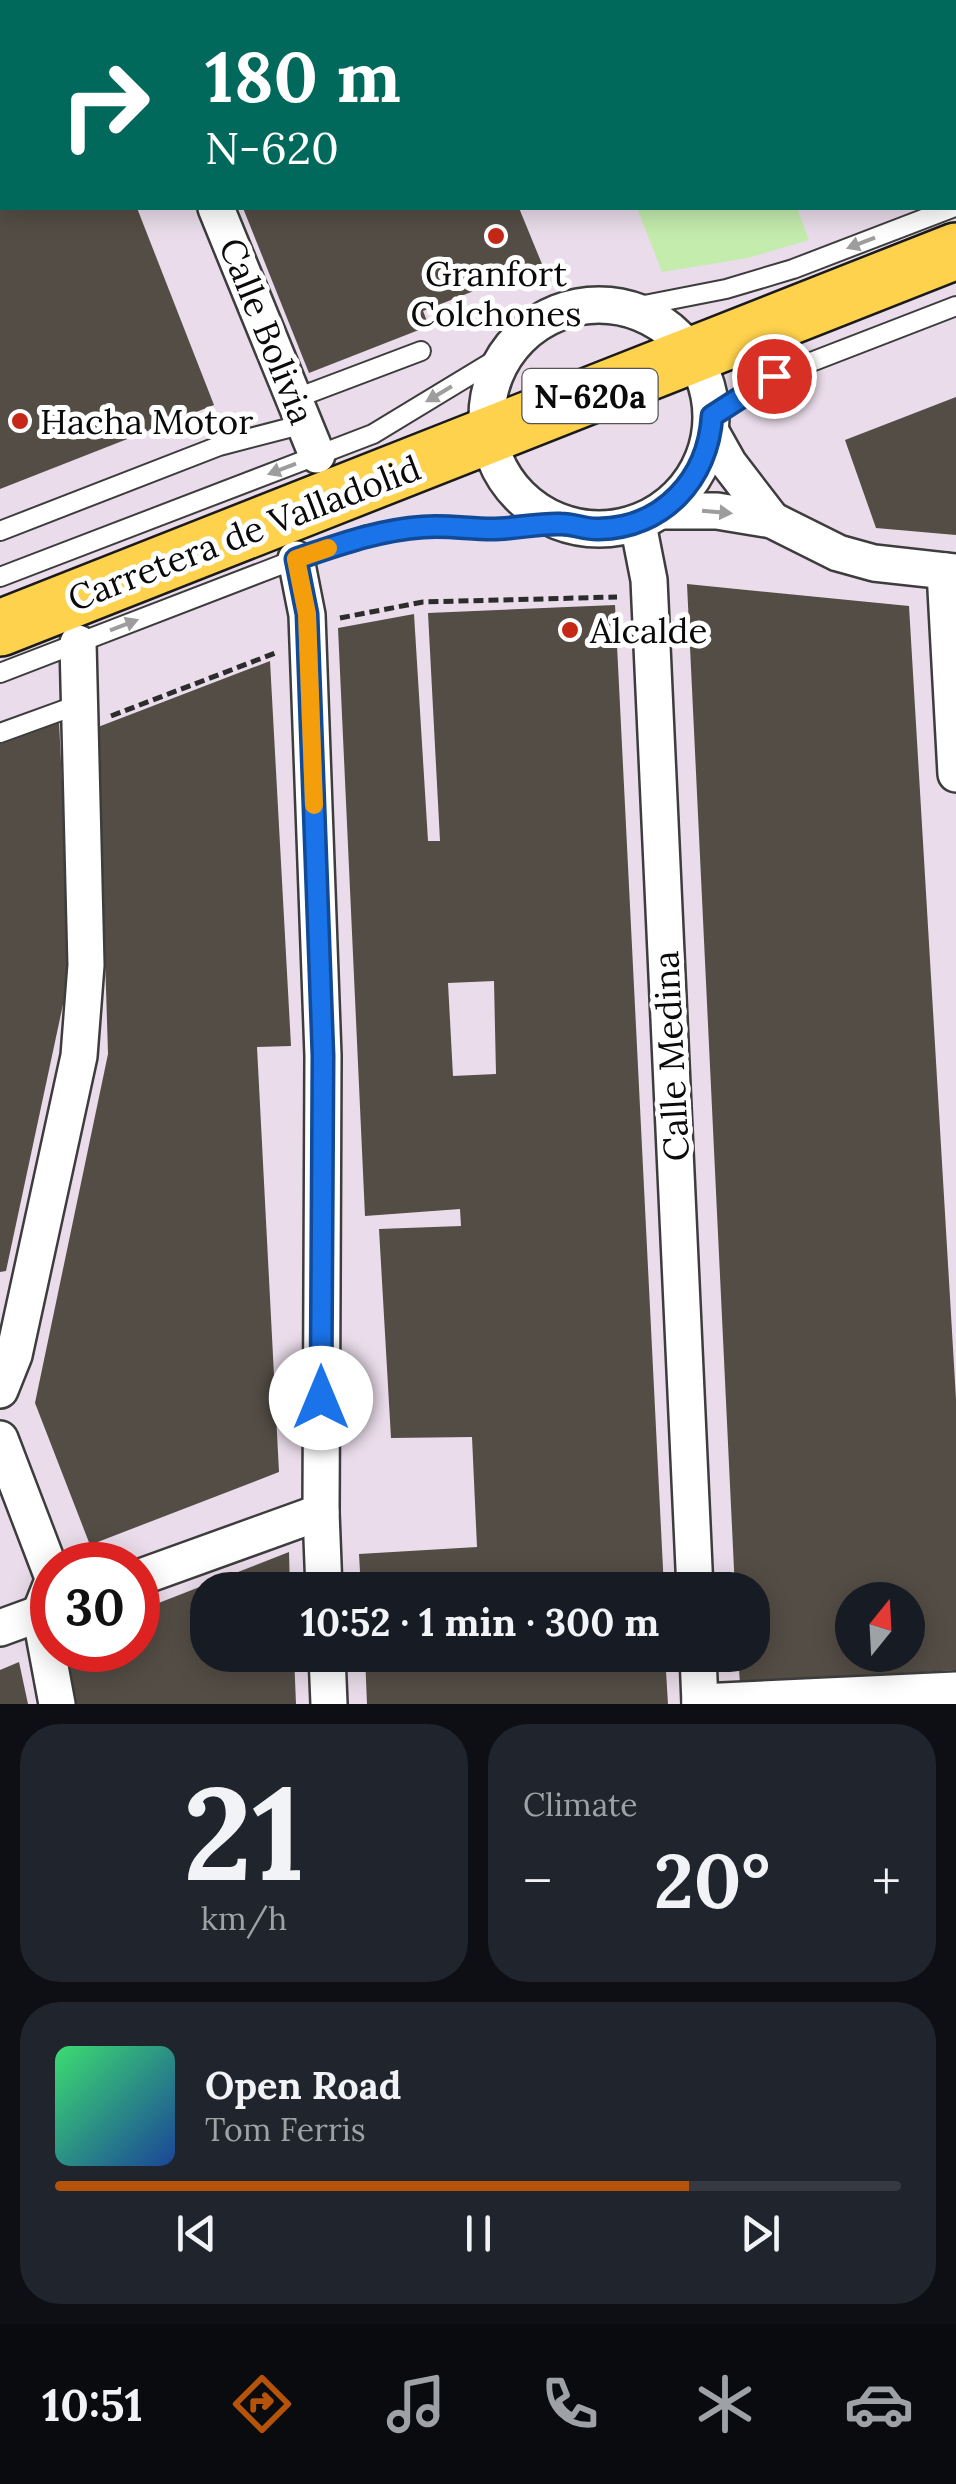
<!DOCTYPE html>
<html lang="en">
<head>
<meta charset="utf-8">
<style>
  :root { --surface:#171b24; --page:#20242c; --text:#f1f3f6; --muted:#9ea1a6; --line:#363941; --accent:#b45309 }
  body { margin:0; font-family:Lora,serif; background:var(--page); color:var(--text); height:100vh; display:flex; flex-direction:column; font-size:38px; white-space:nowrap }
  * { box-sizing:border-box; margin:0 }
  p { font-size:32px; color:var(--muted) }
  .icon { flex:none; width:55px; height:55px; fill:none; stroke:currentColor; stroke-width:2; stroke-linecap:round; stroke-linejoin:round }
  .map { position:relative; height:1704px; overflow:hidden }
  .panel { display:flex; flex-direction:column; gap:20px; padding:20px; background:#0d0f14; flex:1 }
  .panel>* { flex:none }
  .top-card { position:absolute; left:0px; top:0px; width:958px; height:210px; box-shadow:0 5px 25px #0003; background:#00695c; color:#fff; overflow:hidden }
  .needle { width:65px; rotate:18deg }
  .tools { position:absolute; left:835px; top:1582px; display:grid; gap:20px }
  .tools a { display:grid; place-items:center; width:90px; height:90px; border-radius:50%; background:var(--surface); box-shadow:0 5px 25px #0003; font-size:50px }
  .speed { position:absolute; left:30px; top:1542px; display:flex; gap:20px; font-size:50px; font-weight:700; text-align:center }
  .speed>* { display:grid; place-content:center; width:130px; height:130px; border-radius:50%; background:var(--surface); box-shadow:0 5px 25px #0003; line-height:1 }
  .speed .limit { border:15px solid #d22; background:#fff; color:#111 }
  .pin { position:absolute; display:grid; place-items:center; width:85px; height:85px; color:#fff; margin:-42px; border:5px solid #fff; border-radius:50%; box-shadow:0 2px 10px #0007 }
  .me { position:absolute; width:110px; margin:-55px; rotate:0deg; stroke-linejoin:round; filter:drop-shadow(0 0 8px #0008) }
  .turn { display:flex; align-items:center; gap:35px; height:210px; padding:0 40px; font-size:45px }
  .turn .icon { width:130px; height:130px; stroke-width:2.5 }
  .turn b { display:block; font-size:70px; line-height:85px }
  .big { font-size:75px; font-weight:700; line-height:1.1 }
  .panel .widget { flex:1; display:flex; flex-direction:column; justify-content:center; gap:15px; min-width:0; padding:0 35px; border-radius:40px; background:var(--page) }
  .panel .dial { align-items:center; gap:0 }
  .dial b { font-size:130px; line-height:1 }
  .song { display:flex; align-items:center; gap:30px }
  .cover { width:120px; height:120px; border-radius:15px; background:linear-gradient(135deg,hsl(140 70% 55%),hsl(220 70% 35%)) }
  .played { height:10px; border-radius:5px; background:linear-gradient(90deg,var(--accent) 75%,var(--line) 75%) }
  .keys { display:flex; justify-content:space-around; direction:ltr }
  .heat { display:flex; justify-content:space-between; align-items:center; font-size:55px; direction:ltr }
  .panel .tiles { flex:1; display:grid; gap:20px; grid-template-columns:1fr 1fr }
  .widget:last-child { grid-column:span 2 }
  .trip { position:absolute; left:190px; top:1572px; width:580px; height:100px; border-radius:40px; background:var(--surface); box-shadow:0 5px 25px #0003; font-weight:700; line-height:100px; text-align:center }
  .menu { display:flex; height:160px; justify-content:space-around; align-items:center; background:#090b0e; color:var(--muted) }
  .menu .icon { width:70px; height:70px }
  .menu .selected { color:var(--accent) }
  .menu b { font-size:45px; color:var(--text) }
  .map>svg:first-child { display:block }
  .industrial { fill:#eadcea; fill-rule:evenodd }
  .green { fill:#c4ecad }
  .building { fill:#534d45; fill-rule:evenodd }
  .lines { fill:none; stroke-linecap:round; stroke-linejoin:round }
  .service-casing { stroke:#3d3d3d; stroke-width:22 }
  .minor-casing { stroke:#3d3d3d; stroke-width:40 }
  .trunk-casing { stroke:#1b1b1b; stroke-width:60 }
  .path { stroke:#2c2c2c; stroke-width:5; stroke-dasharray:10 5; stroke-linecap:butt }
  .service { stroke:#fff; stroke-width:18 }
  .minor { stroke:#fff; stroke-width:35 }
  .trunk { stroke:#ffd24d; stroke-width:55 }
  .oneway { fill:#9d9d9d }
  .route-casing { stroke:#114b97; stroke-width:25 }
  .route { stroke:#1a73e8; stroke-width:18 }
  .slow { stroke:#f59e0b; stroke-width:18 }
  .poi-dot { fill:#c52816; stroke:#fff; stroke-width:4 }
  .labels { text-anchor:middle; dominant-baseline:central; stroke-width:10; stroke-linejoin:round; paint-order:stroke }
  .shield { fill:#fff; stroke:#545454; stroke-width:2.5 }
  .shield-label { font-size:32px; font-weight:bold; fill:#0a0a0a }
  .poi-label { font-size:35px; fill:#0a0a0a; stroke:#fff; text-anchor:start }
  .street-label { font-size:35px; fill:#0a0a0a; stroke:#fff }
</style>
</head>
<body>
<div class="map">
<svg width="956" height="1704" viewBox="0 0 956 1704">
  <rect width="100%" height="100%" fill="#fffee6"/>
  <!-- industrial -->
  <path class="industrial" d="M0 0H956V1704H0ZM2 2H955V208H2ZM52 1565H138V1650H52ZM208 1590H752V1655H208ZM852 1600H908V1655H852Z"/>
  <!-- green -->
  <polygon class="green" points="637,208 797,208 809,240 748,258 662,272"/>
  <!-- building -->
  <g class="building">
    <polygon points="0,208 137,208 214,405 0,489"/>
    <polygon points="243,208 519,208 542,264 423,311 429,326 309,373"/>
    <polygon points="956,397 956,535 876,528 845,440"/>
    <path d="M687 584 909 606 956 1399V1670L740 1684 738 1655H752V1590H735ZM852 1600H908V1655H852Z"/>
    <path d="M615 605 664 1589 361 1590 359 1554 477 1547 472 1437 391 1438 379 1229 461 1226 460 1209 365 1216 338 628 414 614 428 841H440L428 613ZM494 981 496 1074 453 1076 448 983Z"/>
    <polygon points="270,661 291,1046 257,1047 279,1472 90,1545 35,1403 108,1054 98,727"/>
    <polygon points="59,721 71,967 6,1271 0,1272 0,744"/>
    <polygon points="289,1552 290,1590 208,1590 208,1655 294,1655 296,1704 76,1704 62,1650 138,1650 138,1611"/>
    <polygon points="365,1655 559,1655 559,1658 665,1655 668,1704 367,1704"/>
    <polygon points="19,1662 28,1704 0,1704 0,1670"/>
  </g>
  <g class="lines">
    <defs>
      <g id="service">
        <polyline points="629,308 726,289 793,269 952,208"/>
        <polyline points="294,399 421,351"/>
        <polyline points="712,417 775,376 956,306"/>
        <polyline points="0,531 219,446 304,424"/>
        <polyline points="0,577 373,434 505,354"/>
        <polyline points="0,673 296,559 367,535 425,526 492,529 562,523"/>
        <polyline points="0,733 80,704"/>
      </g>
      <g id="minor">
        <polyline points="125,0 126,2"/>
        <polyline points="417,0 418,2"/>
        <polyline points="216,208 317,455"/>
        <circle cx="599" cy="417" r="112"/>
        <polyline points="711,432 729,464 772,520"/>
        <polyline points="661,511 717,511 772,520 838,553 874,563 956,572"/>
        <polyline points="638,524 649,580 695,1590"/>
        <polyline points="296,559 307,615 323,1056 321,1512 324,1590"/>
        <polyline points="945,571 956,774"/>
        <polyline points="0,1390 14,1355 79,1056 86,965 78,643"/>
        <polyline points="0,1439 52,1575"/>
        <polyline points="138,1578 321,1512"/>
        <polyline points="52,1583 40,1613 57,1704"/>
        <polyline points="0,1628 52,1609"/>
        <polyline points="327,1655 329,1704"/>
        <polyline points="698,1655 700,1704"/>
        <polyline points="700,1702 956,1690"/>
      </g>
      <polyline id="trunk" points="0,628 956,251"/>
    </defs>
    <!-- service casing -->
    <use href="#service" class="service-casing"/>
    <!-- minor casing -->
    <use href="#minor" class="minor-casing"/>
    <!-- trunk casing -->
    <use href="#trunk" class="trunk-casing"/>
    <!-- path -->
    <g class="path">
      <polyline points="340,618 423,602 617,597"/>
      <polyline points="111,716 278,652"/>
    </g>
    <!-- service -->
    <use href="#service" class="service"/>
    <!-- minor -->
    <use href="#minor" class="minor"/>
    <!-- trunk -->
    <use href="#trunk" class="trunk"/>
  </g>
  <!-- one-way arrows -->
  <defs><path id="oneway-solid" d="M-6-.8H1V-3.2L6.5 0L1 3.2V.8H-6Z" transform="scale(2.5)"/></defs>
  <g class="oneway">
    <use href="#oneway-solid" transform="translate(861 243) rotate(159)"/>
    <use href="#oneway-solid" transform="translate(439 394) rotate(149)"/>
    <use href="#oneway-solid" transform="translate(282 469) rotate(159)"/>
    <use href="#oneway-solid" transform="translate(717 512) rotate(5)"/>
    <use href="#oneway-solid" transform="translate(124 625) rotate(-21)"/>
  </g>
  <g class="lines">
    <defs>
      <path id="route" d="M321 1398 323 1056 307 614 296 559C338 545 378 530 423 527 446 525 469 529 492 529 515 529 538 523 561 524 574 524 587 530 599 529 663 528 708 479 712 416L774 376"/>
    </defs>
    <!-- route casing -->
    <use href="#route" class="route-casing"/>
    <!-- route -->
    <use href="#route" class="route"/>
    <!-- slow -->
    <polyline class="slow" points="314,805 307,614 296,559 328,548"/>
  </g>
  <!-- markers -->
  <g class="poi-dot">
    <circle cx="496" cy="236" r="10"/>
    <circle cx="20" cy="421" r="10"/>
    <circle cx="570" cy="630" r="10"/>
  </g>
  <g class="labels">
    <!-- shield labels -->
    <rect class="shield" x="522.5" y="369" width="135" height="54" rx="8"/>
    <g class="shield-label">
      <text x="590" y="396">N-620a</text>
    </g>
    <!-- poi labels -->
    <g class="poi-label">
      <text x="496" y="273" text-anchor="middle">Granfort<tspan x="496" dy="40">Colchones</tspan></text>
      <text x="40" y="421">Hacha Motor</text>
      <text x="590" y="630">Alcalde</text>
    </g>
    <!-- street labels -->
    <g class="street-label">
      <text transform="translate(267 331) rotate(68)">Calle Bolivia</text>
      <text transform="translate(244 533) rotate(-21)">Carretera de Valladolid</text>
      <text transform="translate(671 1056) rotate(-93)">Calle Medina</text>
    </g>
  </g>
</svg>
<div class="tools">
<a><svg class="needle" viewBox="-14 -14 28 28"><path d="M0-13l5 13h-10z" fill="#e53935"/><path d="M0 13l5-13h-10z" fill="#9ea1a6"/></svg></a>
</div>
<div class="speed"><div class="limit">30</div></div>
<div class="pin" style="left:774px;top:376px;background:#d93025"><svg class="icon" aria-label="arrive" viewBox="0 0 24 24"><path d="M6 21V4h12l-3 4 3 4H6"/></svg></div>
<svg class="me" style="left:321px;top:1398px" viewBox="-20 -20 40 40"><circle r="19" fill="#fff"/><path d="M0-13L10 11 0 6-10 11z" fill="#1a73e8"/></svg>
<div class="trip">10:52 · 1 min · 300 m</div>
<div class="top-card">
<div class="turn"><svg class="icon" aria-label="right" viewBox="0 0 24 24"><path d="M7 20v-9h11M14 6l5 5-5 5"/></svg><div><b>180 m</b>N-620</div></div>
</div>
</div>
<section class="panel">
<div class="tiles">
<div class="widget dial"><b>21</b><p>km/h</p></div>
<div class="widget"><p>Climate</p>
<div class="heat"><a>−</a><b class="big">20°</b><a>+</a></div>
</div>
<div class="widget">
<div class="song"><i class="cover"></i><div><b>Open Road</b><p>Tom Ferris</p></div></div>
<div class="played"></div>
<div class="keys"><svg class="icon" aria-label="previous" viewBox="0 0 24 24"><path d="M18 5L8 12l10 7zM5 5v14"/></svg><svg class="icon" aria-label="pause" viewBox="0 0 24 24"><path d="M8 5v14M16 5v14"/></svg><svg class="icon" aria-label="next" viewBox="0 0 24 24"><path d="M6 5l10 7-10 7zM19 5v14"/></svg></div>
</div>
</div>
</section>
<nav class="menu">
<b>10:51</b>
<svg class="icon selected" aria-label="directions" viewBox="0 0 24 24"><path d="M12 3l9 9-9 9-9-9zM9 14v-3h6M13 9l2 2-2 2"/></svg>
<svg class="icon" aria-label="music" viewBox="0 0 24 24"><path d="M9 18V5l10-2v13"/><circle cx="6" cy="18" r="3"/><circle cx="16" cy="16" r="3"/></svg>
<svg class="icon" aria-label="phone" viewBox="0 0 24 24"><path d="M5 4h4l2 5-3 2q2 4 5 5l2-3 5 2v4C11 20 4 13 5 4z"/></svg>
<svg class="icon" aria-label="climate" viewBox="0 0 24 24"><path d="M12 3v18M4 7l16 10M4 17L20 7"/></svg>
<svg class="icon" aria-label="car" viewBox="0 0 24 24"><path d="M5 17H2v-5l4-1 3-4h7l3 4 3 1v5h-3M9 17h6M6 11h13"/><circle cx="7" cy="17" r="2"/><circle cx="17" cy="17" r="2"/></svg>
</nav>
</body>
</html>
